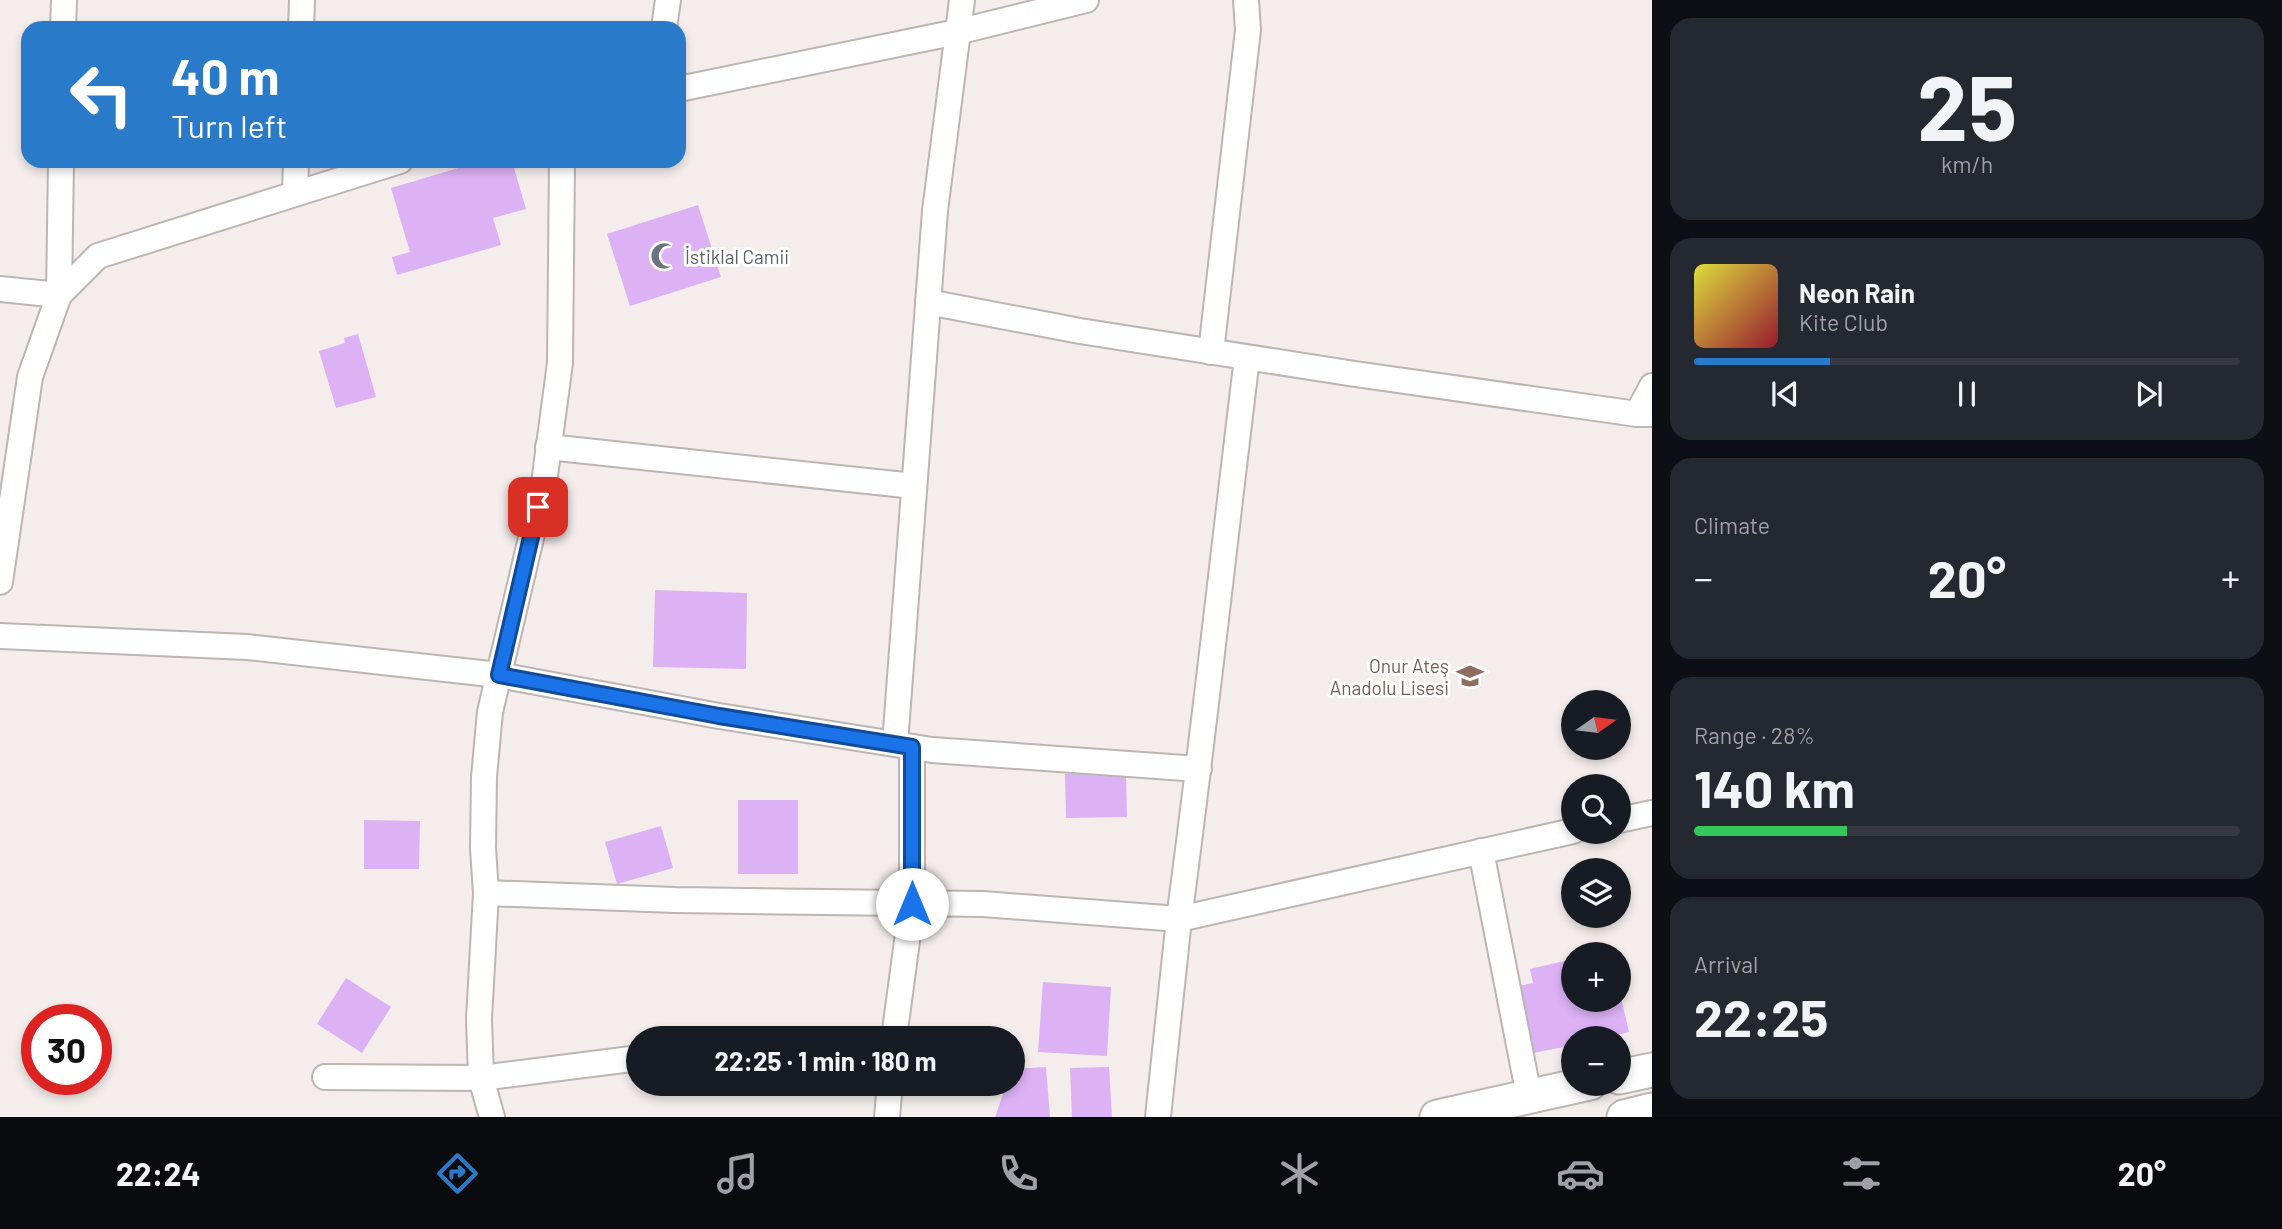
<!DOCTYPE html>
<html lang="en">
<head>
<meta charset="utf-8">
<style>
  :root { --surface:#171b24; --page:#242831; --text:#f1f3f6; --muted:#9ea1a6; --line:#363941; --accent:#297ac9 }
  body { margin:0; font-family:Barlow,sans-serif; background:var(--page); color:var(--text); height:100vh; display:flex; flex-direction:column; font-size:26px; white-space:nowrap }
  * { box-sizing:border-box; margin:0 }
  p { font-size:23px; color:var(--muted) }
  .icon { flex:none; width:38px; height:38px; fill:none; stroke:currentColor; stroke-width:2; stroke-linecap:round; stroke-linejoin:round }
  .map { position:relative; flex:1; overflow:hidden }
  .panel { display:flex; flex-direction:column; gap:18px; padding:18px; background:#0d0f14; width:630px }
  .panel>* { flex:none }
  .hud { position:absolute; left:21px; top:21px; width:665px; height:147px; border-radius:21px; box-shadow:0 4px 10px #0003; background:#297ac9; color:#fff; overflow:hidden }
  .needle { width:46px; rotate:76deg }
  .controls { position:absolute; left:1561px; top:690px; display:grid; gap:14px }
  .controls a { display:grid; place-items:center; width:70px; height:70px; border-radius:50%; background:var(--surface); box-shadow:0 4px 10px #0003; font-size:35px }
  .speed { position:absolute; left:21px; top:1004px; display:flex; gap:14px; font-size:35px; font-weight:700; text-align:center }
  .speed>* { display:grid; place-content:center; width:91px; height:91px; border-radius:50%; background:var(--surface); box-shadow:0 4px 10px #0003; line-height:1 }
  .speed .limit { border:10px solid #d22; background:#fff; color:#111 }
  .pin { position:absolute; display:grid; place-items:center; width:60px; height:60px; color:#fff; margin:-30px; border-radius:14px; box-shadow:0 4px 10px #0006 }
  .me { position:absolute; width:77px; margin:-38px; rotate:0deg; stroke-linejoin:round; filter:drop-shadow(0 0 5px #0008) }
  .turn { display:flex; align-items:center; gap:24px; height:147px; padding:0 35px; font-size:32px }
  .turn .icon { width:91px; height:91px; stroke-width:2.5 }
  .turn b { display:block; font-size:49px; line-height:60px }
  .big { font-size:52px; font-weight:700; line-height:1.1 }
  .panel .card { flex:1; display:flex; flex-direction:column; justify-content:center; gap:10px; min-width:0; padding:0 24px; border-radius:21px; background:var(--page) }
  .panel .dial { align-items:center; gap:0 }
  .dial b { font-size:91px; line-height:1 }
  .song { display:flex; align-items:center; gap:21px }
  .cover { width:84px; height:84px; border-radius:10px; background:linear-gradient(135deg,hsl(60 70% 55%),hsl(350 70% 35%)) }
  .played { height:7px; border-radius:4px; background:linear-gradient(90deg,var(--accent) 25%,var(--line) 25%) }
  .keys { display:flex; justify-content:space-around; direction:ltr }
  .heat { display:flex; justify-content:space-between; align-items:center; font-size:38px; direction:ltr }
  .charge { height:10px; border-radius:5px; background:linear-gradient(90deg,#34c759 28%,var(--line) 0) }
  .trip { position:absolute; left:626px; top:1026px; width:399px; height:70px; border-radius:35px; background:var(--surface); box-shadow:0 4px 10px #0003; font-weight:700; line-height:70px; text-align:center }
  .dock { display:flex; height:112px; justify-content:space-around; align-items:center; background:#090b0e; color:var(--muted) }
  .dock .icon { width:49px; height:49px }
  .dock .selected { color:var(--accent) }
  .dock b { font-size:32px; color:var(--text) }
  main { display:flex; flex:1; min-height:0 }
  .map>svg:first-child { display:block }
  .building { fill:#dcb2f5 }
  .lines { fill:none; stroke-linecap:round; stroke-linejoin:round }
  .minor-casing { stroke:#bcb5b3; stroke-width:28 }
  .secondary-casing { stroke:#bcb5b3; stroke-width:37 }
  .minor { stroke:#fff; stroke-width:24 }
  .secondary { stroke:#fff; stroke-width:33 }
  .route-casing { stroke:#114b97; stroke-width:18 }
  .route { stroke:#1a73e8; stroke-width:12 }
  .labels { text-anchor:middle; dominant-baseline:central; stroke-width:6; stroke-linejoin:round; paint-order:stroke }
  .worship-label { font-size:19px; fill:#5b616d; stroke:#fff; text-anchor:start }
  .education-label { font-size:19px; fill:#785e54; stroke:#fff; text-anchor:end }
</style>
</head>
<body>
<main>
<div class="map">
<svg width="1652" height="1117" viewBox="0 0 1652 1117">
  <rect width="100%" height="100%" fill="#f4edeb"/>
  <!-- building -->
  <g class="building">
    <polygon points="482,161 512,161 526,209 493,218 501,245 397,275 392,257 410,252 391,188"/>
    <polygon points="698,205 721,277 630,306 607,234"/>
    <polygon points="358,334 376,397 336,408 319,351 345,343 344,338"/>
    <polygon points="655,590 747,593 746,669 653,667"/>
    <polygon points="1126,773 1127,817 1066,818 1065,774"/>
    <rect x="738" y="800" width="60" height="74"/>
    <polygon points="364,820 420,821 419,869 364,869"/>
    <polygon points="661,826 673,868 617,884 605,842"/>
    <polygon points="1573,959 1573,999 1619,999 1620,993 1629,1032 1605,1038 1573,1038 1573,1045 1529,1054 1514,987 1533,983 1530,969"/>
    <polygon points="346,978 391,1007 362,1053 317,1024"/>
    <polygon points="1043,982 1111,987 1107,1056 1038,1052"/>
    <polygon points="1046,1067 1050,1117 995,1117 1007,1083 1013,1083 1013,1069"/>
    <polygon points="1109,1067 1112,1117 1072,1117 1070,1068"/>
  </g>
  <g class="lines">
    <defs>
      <g id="minor">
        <polyline points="63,28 64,0"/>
        <polyline points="301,28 302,0"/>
        <polyline points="664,28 668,0"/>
        <polyline points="679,89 957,32 1086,0"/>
        <polyline points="295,193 296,161"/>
        <polyline points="0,289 59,295 61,161"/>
        <polyline points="928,302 1080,331 1355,374 1637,414 1652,414"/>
        <polyline points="1211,352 1248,30 1246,0"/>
        <polyline points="1637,414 1652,386"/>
        <polyline points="548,447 914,486"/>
        <polyline points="0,582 30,377 59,295 98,256 400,161"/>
        <polyline points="0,636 247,647 499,675 719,716 932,750 1199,769"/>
        <polyline points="895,744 935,211 962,0"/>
        <polyline points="1619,820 1652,813"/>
        <polyline points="1481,851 1529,1096"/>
        <path d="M486 893 675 900 983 904 1179 919C1204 732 1224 545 1247 358"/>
        <polyline points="894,1038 912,904 912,747"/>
        <polyline points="325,1077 481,1078 639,1058"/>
        <polyline points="492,1117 481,1078 479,1019 486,893 483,848 484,777 490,712 544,483 560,363 562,161"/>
        <polyline points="887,1117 890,1083"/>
        <polyline points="1158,1117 1179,919 1573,831"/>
      </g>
      <g id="secondary">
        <polyline points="1619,1077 1652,1070"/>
        <polyline points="1437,1117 1590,1083"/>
        <polyline points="1624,1117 1652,1110"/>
      </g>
    </defs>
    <!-- minor casing -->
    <use href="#minor" class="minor-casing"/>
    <!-- secondary casing -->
    <use href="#secondary" class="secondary-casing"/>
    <!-- minor -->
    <use href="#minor" class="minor"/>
    <!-- secondary -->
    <use href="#secondary" class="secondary"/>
  </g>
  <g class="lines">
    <defs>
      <polyline id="route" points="538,507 499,675 719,716 912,747 912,904"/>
    </defs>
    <!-- route casing -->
    <use href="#route" class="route-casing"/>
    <!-- route -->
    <use href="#route" class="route"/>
  </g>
  <!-- icons -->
  <defs>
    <symbol id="mosque-bare" viewBox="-9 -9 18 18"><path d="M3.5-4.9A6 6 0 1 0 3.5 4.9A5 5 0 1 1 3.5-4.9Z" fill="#6b7280" stroke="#fff" stroke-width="2.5" paint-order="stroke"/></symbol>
    <symbol id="school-bare" viewBox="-9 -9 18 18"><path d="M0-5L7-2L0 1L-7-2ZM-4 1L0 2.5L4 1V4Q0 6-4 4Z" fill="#8d6e63" stroke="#fff" stroke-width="2.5" paint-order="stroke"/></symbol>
  </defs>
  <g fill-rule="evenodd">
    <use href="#mosque-bare" x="645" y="237" width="38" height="38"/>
    <use href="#school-bare" x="1451" y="657" width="38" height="38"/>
  </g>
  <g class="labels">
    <!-- worship labels -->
    <g class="worship-label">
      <text x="685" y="256">İstiklal Camii</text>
    </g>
    <!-- education labels -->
    <g class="education-label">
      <text x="1449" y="665">Onur Ateş<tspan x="1449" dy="22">Anadolu Lisesi</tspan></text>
    </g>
  </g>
</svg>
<div class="controls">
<a><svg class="needle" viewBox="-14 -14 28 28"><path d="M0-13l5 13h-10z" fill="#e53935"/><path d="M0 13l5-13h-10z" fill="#9ea1a6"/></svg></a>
<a><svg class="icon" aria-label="search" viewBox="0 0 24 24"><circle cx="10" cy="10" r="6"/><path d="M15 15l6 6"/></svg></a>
<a><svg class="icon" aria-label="layers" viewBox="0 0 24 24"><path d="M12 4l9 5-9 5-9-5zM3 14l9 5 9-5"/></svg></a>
<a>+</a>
<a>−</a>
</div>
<div class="speed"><div class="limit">30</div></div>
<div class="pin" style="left:538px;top:507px;background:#d93025"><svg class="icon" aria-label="arrive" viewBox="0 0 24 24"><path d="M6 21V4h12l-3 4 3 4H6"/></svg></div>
<svg class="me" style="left:912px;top:904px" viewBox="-20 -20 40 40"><circle r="19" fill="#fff"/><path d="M0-13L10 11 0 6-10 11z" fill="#1a73e8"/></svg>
<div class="trip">22:25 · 1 min · 180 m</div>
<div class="hud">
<div class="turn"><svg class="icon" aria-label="left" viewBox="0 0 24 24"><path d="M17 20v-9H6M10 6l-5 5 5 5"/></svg><div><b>40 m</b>Turn left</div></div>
</div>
</div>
<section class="panel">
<div class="card dial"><b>25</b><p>km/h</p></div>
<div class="card">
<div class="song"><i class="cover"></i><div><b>Neon Rain</b><p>Kite Club</p></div></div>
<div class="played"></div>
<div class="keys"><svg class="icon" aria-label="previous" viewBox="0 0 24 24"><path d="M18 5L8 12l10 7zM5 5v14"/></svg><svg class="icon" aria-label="pause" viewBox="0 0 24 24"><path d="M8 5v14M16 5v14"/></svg><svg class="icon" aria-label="next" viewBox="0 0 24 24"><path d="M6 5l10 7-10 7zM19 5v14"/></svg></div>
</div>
<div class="card"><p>Climate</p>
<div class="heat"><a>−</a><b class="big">20°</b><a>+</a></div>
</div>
<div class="card"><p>Range · 28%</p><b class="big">140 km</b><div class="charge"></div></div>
<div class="card"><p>Arrival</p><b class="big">22:25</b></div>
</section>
</main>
<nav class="dock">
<b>22:24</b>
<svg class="icon selected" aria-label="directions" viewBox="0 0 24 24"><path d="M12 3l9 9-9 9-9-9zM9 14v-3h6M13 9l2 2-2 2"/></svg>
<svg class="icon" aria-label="music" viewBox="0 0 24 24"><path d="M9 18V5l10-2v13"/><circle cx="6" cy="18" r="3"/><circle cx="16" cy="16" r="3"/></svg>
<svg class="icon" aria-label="phone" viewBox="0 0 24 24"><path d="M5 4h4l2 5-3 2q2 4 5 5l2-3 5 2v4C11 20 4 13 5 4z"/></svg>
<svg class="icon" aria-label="climate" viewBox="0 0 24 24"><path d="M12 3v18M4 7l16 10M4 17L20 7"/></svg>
<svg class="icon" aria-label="car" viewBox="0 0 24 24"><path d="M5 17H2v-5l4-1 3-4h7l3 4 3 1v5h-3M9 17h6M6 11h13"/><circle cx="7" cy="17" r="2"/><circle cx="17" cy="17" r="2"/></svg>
<svg class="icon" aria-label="filters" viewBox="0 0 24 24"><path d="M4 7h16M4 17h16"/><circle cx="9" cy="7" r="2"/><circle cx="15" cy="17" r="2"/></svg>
<b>20°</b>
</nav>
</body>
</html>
